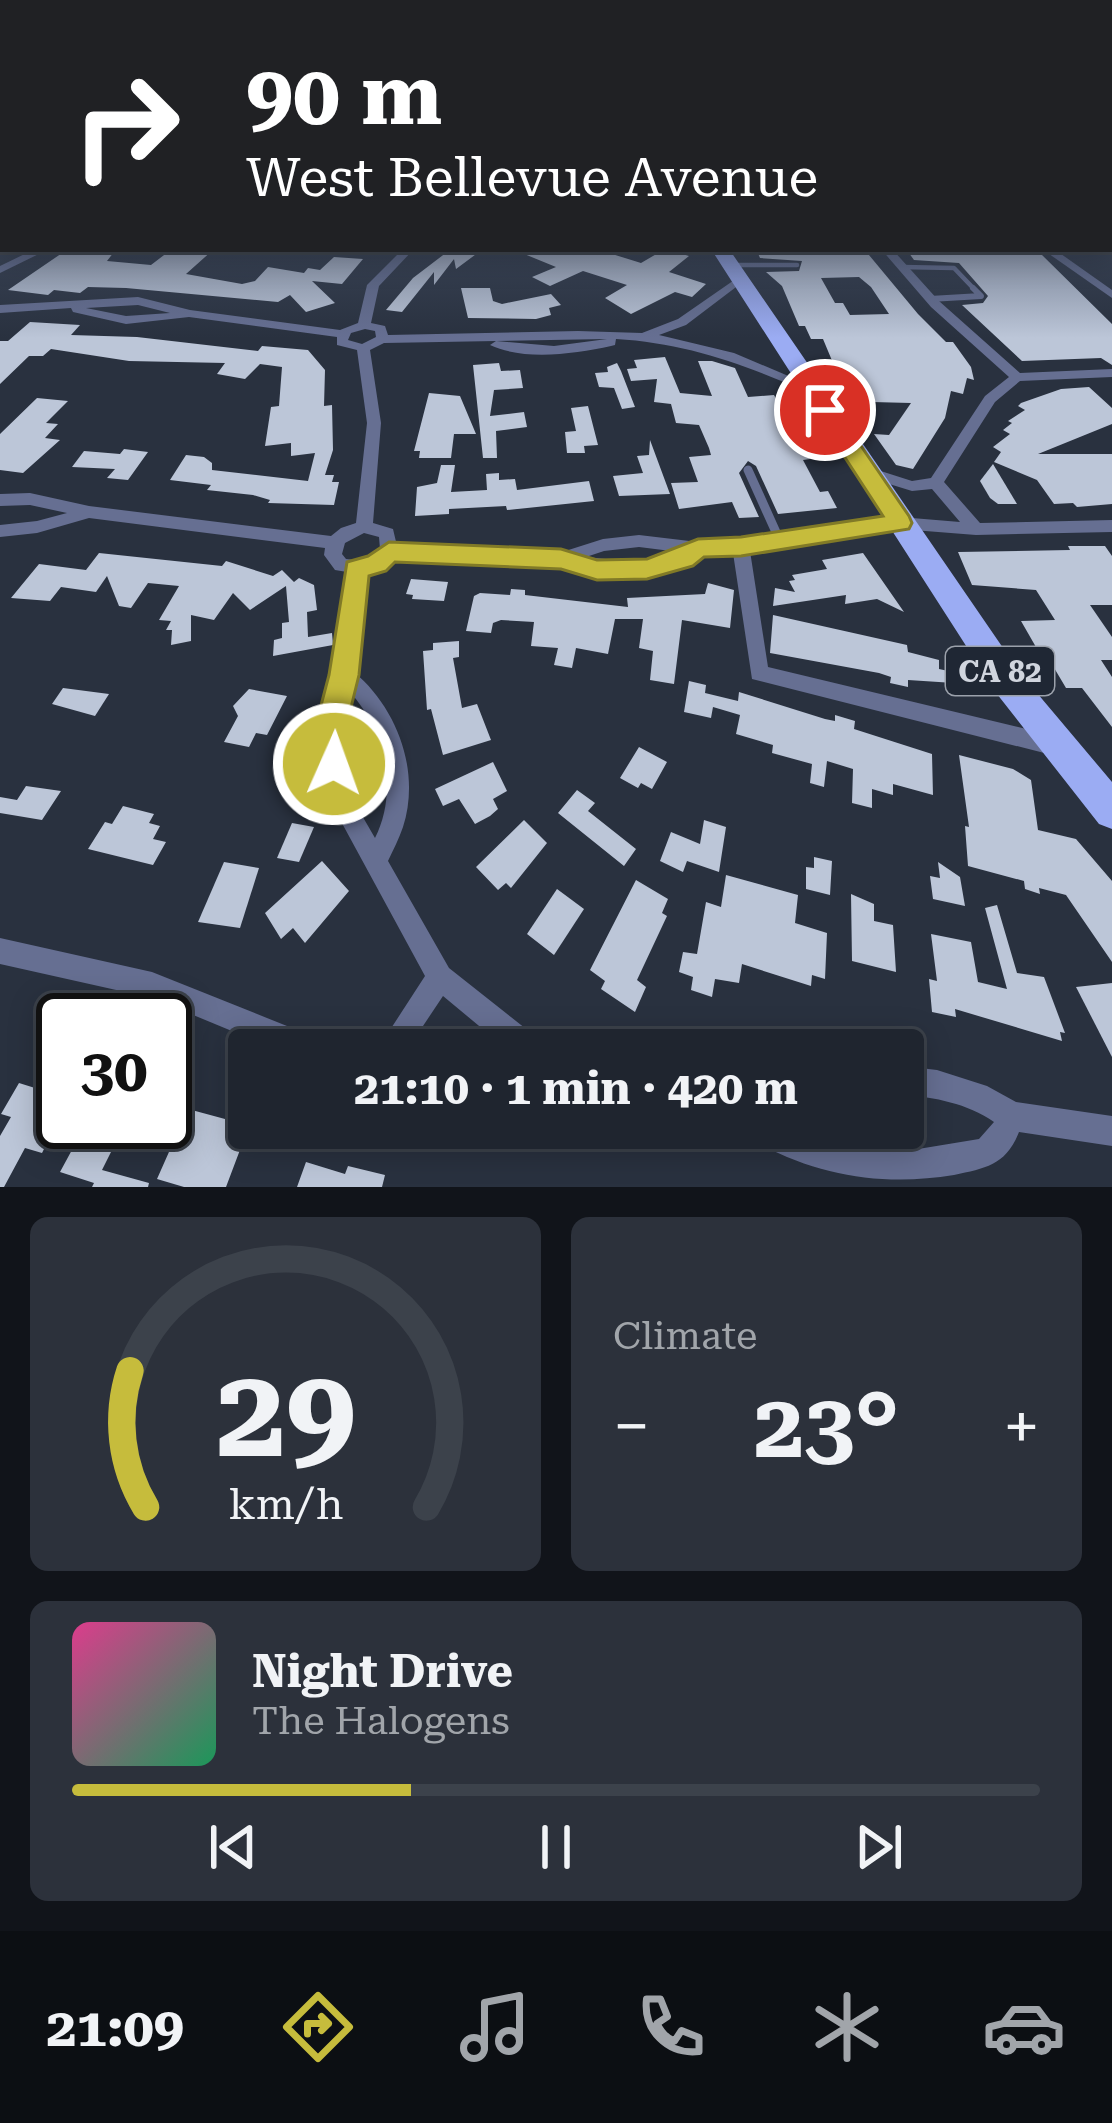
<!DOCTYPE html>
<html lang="en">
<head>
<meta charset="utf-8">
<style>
  :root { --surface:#1f252f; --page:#2c313b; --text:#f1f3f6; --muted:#a1a5aa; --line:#3c424b; --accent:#c6bc3c }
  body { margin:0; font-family:"Roboto Serif",serif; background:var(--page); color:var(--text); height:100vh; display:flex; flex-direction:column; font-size:45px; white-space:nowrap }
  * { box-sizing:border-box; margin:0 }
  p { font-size:39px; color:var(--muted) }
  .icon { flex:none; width:66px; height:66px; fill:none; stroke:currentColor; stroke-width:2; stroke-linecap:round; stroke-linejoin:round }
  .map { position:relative; height:1187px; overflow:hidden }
  .side { display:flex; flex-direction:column; gap:30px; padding:30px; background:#11141a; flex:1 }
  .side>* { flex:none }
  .top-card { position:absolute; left:0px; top:0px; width:1113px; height:252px; box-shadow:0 6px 30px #0003,0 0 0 3px var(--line); background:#202124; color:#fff; overflow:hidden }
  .speed { position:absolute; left:36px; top:993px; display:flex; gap:24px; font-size:60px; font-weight:700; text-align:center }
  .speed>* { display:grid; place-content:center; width:156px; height:156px; border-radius:50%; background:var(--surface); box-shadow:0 6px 30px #0003,0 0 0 3px var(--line); line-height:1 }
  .speed .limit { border:6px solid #111; border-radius:18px; background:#fff; color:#111 }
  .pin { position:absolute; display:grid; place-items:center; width:102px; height:102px; color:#fff; margin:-51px; border:6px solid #fff; border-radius:50%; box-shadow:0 3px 12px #0007 }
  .me { position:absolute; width:132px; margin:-66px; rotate:2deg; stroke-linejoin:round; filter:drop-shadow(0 0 9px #0008) }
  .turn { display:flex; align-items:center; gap:42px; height:252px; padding:0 48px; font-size:54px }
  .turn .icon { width:156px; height:156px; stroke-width:2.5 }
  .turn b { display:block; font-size:84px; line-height:102px }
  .big { font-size:90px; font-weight:700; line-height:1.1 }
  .side .widget { flex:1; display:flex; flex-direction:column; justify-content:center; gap:18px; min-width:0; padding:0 42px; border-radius:18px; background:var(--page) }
  .side .dial { align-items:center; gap:0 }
  .dial svg { height:312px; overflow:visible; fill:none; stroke:var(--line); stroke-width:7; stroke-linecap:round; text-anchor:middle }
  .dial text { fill:var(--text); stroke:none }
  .song { display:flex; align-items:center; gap:36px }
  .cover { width:144px; height:144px; border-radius:18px; background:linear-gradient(135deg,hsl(330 70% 55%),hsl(150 70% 35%)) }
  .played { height:12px; border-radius:6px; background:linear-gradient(90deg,var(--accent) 35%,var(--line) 35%) }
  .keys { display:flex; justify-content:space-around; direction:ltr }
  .heat { display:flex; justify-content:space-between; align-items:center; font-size:66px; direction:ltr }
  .side .tiles { flex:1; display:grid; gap:30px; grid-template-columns:1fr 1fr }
  .widget:last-child { grid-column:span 2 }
  .trip { position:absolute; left:228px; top:1029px; width:696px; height:120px; border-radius:12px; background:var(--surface); box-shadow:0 6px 30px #0003,0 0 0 3px var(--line); font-weight:700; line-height:120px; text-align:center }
  .tab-bar { display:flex; height:192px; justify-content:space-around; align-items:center; background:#0c0f13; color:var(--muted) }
  .tab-bar .icon { width:84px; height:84px }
  .tab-bar .current { color:var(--accent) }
  .tab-bar b { font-size:54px; color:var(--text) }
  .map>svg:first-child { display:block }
  .building { fill:#bcc6d8; fill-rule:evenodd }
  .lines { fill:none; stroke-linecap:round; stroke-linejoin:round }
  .service-far2 { stroke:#666f92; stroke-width:4.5 }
  .service-far1 { stroke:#666f92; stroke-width:6 }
  .service { stroke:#666f92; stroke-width:9 }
  .minor { fill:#666f92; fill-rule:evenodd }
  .primary { fill:#9bacf3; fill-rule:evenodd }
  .route { fill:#c6bc3c; stroke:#817a27; stroke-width:3 }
  .labels { text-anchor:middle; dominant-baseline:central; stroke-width:12; stroke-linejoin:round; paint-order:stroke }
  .shield { fill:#1f2734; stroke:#9ba1ab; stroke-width:3 }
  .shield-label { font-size:30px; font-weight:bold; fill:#d0d5de }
</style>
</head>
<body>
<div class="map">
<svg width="1112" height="1187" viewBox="0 0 1112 1187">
  <rect width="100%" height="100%" fill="#29313f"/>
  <!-- building -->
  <g class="building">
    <polygon points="68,249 114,252 107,261 151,265 168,252 214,249 186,274 242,284 255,281 268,267 304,273 308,268 320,270 334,257 363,259 342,284 312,281 335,303 306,312 290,295 278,302 126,288 88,287 80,293 54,290 48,295 8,290"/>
    <polygon points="451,249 483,249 456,269 454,259 434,285 434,272 402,312 386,310 413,278"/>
    <polygon points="512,249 596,249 641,263 665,249 689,256 669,272 706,284 692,297 675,292 631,314 605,298 627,285 583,271 550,286 532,277 556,267"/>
    <path d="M756 249H864L918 314 946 342H953L971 367 974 380 967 378 963 394 951 391 945 418 913 469 896 465 874 434 889 435 911 403 872 402 864 384 845 383 839 362 833 363 823 339H811L805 326H799L782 286 766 272 799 271 802 261 760 258ZM859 277 871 287 889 314 850 315 843 303H835L821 278Z"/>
    <polygon points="906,249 1024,249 1030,255 1042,255 1112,324 1112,365 1101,358 1022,361 962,305 983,303 988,296 959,263 914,260"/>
    <polygon points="461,288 490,288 493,301 502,304 551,294 561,305 549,308 551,315 536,319 468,318"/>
    <polygon points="30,322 80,325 71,335 137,337 258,351 262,346 308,350 325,370 324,406 332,405 333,450 325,475 334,475 332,482 339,482 334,505 268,503 270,500 253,495 207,490 211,485 170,480 186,455 204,457 212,463 212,470 308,481 315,453 291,456 291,443 265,446 271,407 279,406 282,367 260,364 245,379 217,374 225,363 129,361 51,349 43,356 29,356 0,384 0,341 8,341"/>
    <polygon points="665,357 680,393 712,396 698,361 712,361 735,368 748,397 774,395 810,459 803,460 820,492 828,491 837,508 778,514 756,466 748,461 739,473 759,517 739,518 732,502 679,509 671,483 698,482 689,457 711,455 709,448 699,425 676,423 671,404 654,402 657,379 631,381 627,369 637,368 634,360"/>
    <polygon points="499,363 501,371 520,370 523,388 494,390 490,416 524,412 527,427 496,431 497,458 483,458 473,365"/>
    <polygon points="617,363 621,371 635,407 622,409 614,388 599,387 595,373 608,372 607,367"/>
    <polygon points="1089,387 1112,408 1112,424 1038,454 1112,454 1112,504 1077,507 1073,503 1054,504 1037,480 994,462 1001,452 993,447 1010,434 1003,430 1012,423 1008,421 1025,410 1018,406 1021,403 1061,389"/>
    <polygon points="429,393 460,396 476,434 454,434 451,458 419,458 420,451 414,451"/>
    <polygon points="37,398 68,401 46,423 58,424 45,438 60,440 23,473 0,470 0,434"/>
    <polygon points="588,406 598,445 584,446 585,453 567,453 565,432 576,431 571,408"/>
    <polygon points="650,440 670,494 619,496 613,476 643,473 637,456 649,455"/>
    <polygon points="124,449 148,452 128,480 107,478 115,469 72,467 84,451 120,454"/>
    <polygon points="993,464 1017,504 998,504 990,498 980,481"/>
    <polygon points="441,465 455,465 451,492 487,490 486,474 499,473 499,480 515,479 517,490 589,481 594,501 507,510 506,506 449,509 449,514 415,516 417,487 437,483"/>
    <polygon points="1068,546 1105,546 1112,556 1112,605 1090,605 1112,637 1112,660 1101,660 1112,677 1112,727 1082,688 1066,688 1050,661 1044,661 1021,621 1055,620 1036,590 972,585 958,552 1070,550"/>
    <polygon points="99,553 222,566 226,561 273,576 282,570 294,582 299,578 314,585 317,610 307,612 308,637 332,633 333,645 273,656 274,640 282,638 282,623 289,622 286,586 250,610 233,593 214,620 191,615 191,641 171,645 172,630 166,630 171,621 159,620 179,586 148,583 131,608 119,606 107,576 96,592 61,587 50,601 11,598 39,564 86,570"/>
    <polygon points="863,553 904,612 877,599 845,604 846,595 773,606 775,588 795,592 789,581 795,580 792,575 827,569 822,560"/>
    <polygon points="411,579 448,582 444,601 412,599 413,595 406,594"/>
    <polygon points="708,583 734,590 730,628 682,620 674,684 650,680 653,651 639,648 643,619 615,619 608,654 576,648 572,668 554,665 558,648 531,646 534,622 501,620 493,623 491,633 466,631 474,596 480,593 510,595 511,589 525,590 525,595 628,607 627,598 705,594"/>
    <polygon points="773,615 907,645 908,652 939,660 939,669 953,672 954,683 908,680 908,687 890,683 891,677 879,673 770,653"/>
    <polygon points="459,641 459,657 453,658 462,708 477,704 491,740 443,755 431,709 427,710 423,651 433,650 433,643"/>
    <polygon points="689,681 706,685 705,693 738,701 739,692 825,719 835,721 835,715 855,721 854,729 932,754 933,795 893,784 893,795 872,789 872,808 852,803 853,769 827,761 824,787 810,783 812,764 772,753 773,745 736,734 740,715 713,707 711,718 684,712"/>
    <polygon points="63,688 109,694 95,716 52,704"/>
    <polygon points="249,689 287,696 267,735 256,733 249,747 224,742 238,716 233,706"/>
    <polygon points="639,747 667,762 652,789 641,783 638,788 620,778"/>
    <polygon points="959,755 1013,769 1031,780 1038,830 1076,839 1112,881 1112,962 1066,895 1039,888 1040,894 1025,889 1024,881 968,866 965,826 969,827"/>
    <polygon points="493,762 507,791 493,799 498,809 490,816 475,824 459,799 443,806 435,789"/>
    <polygon points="26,786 61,791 42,820 0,813 0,797 17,800"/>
    <polygon points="577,790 595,803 588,811 636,849 624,866 558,813"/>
    <polygon points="123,806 154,814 149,823 160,826 153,839 166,842 153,865 88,849 105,822 112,824"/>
    <polygon points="524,820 547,843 511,888 506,883 498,890 476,867"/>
    <polygon points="704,820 726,827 719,872 687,861 683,872 660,861 671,832 700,844"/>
    <polygon points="292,823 314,827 299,862 277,858"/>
    <polygon points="814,857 832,861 830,895 806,889 806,867 814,868"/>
    <polygon points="322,861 349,891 305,943 293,928 281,939 265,913"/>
    <polygon points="224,862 259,868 240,928 198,922"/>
    <polygon points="938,862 960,877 965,906 933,899 930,876 940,878"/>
    <polygon points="726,875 798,895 795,923 827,933 825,979 812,975 811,986 742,964 739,983 715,979 712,997 691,990 693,977 679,972 683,952 697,954 706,902 721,907"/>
    <polygon points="636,880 668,899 662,913 667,916 637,980 646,987 635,1012 601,989 605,981 590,970"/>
    <polygon points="557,889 584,909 554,955 527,934"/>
    <polygon points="851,894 874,904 874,921 893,925 896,972 852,961"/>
    <polygon points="997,905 1017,973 1044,977 1065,1033 1060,1032 1062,1041 955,1009 956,1017 932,1012 929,979 937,981 931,934 971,942 978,982 1007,989 985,908"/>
    <polygon points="1112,983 1112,1057 1076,987"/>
    <polygon points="19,1083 51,1093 53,1088 63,1090 63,1122 126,1122 102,1170 149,1183 148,1187 92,1187 94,1183 60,1172 73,1148 49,1139 42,1153 25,1148 4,1187 0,1187 0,1136 11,1117 1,1114"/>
    <polygon points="188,1109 225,1119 229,1109 249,1115 249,1126 226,1187 184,1187 157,1179"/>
    <polygon points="306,1162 345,1174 348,1166 385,1175 382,1187 297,1187"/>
  </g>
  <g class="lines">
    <!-- service-far2 -->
    <g class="service-far2">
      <polyline points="731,265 797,265"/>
      <polyline points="902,267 954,268 976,291"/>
    </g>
    <!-- service-far1 -->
    <polyline class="service-far1" points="930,299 981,296 973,288"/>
    <!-- service -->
    <polyline class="service" points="748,470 780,541"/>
    <!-- minor -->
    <g class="minor">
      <rect x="1110" y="190" width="2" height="6"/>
      <polygon points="35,249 49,249 0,273 0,266"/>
      <path d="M403 249H414L379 286 371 323 385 326 388 335 578 331 642 333 678 319 740 276 744 277V281L686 325 659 335 734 353 819 389 817 392H807C744 364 685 343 616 339L615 345 611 346C574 354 524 361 490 345L496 341 554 346 607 339 384 343 370 350 381 423 373 523 393 529 397 546 559 553 603 539 639 535 698 542 741 540 900 517 960 522 932 489 912 491 860 475 857 471 865 466 912 481 931 478 985 396 1009 377 931 307 881 249H892L939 301 1020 373 1112 369V377L1020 381 995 402 944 482 980 523 1112 520V532L976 535 900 529 750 551 768 667 1056 736 1064 739 1067 746 1064 753 1056 756 752 679 733 553 702 554 669 571 646 576 611 575 515 562 392 558 373 573 364 574 354 672C397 708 421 771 403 827 399 839 393 850 388 861L449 968 540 1040 544 1050H508L443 996 407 1050H377L425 976 331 803 319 732 334 675 347 572 335 570 324 555 325 548 89 518 37 533 0 537V525L37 521 67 513 30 505 0 506V494L30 493 89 506 331 536 341 528 356 523 367 423 357 350 337 345V337L189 317 126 324 73 312 71 308 0 313V305L138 297 190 310 340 330 358 323 367 285ZM138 305 170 313 126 316 86 308ZM365 329 375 331 376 337 362 344 348 340 351 333ZM364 533 379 537 380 549 364 561 346 559 342 554 345 543ZM639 547 679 552 646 563 586 557 604 551ZM350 692C385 731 399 790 375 838L353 800 339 732Z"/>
      <polygon points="1042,249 1054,249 1112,290 1112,298"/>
      <polygon points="0,938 152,972 322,1040 326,1050 278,1050 152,998 0,964"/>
      <path d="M903 1066 937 1070 987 1086 1016 1102 1112 1116V1146L1019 1132C1006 1165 986 1168 954 1175 881 1187 813 1175 749 1138L744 1128H788L829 1143 854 1148 906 1151 979 1139 994 1122C967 1103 935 1098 903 1094Z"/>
      <polygon points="487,1128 593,1128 588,1138 578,1143 502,1143 492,1138"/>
    </g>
    <!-- primary -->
    <polygon class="primary" points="711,249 729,249 1021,674 1112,782 1112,829 1099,824 997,694"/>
  </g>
  <!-- sky -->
  <linearGradient id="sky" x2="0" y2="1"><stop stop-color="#171b23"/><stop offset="0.51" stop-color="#434e63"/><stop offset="1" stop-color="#434e63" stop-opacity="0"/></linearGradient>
  <rect width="1112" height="338" fill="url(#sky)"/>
  <!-- route -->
  <polygon class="route" points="825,403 833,405 909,516 912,523 909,529 741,556 704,557 693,566 647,579 597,580 561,569 395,562 386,571 369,576 359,675 345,732 351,764 346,774 334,779 323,774 314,732 329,675 347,562 368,556 389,542 561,549 597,560 647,559 698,539 741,537 883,516 814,410"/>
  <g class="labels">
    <!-- shield labels -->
    <rect class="shield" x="946" y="647" width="108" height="48" rx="9"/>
    <g class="shield-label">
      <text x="1000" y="671">CA 82</text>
    </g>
  </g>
</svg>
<div class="speed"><div class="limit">30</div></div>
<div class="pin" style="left:825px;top:410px;background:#d93025"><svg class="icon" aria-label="arrive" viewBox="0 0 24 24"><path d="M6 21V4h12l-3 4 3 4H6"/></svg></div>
<svg class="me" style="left:334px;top:764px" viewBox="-20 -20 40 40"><circle r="17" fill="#c6bc3c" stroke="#fff" stroke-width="3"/><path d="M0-11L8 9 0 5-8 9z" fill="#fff"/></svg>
<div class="trip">21:10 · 1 min · 420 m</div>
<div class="top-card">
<div class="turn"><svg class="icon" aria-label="right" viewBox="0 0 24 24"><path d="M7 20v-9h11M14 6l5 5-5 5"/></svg><div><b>90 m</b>West Bellevue Avenue</div></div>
</div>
</div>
<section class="side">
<div class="tiles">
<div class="widget dial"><svg viewBox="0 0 100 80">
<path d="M14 69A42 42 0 1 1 86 69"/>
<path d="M14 69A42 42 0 0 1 10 34" stroke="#c6bc3c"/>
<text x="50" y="56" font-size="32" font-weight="700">29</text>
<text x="50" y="72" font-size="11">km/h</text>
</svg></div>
<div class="widget"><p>Climate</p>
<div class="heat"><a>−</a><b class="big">23°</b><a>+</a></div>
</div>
<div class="widget">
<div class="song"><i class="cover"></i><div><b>Night Drive</b><p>The Halogens</p></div></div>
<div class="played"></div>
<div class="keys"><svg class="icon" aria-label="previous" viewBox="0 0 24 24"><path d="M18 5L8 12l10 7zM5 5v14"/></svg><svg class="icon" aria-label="pause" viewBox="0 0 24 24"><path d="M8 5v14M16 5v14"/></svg><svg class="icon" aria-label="next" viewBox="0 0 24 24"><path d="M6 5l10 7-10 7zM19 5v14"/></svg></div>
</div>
</div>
</section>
<nav class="tab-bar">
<b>21:09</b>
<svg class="icon current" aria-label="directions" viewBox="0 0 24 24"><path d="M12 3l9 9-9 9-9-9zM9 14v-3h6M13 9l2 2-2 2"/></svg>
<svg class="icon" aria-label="music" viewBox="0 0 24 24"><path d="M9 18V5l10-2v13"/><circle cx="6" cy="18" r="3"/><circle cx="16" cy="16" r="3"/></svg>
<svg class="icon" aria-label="phone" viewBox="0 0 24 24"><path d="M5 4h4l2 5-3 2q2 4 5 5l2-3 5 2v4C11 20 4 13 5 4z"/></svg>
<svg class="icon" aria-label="climate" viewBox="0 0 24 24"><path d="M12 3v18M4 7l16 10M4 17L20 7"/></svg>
<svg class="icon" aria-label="car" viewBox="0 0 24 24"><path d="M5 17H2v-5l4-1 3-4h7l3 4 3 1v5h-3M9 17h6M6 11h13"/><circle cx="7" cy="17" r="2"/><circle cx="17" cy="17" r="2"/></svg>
</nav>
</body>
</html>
